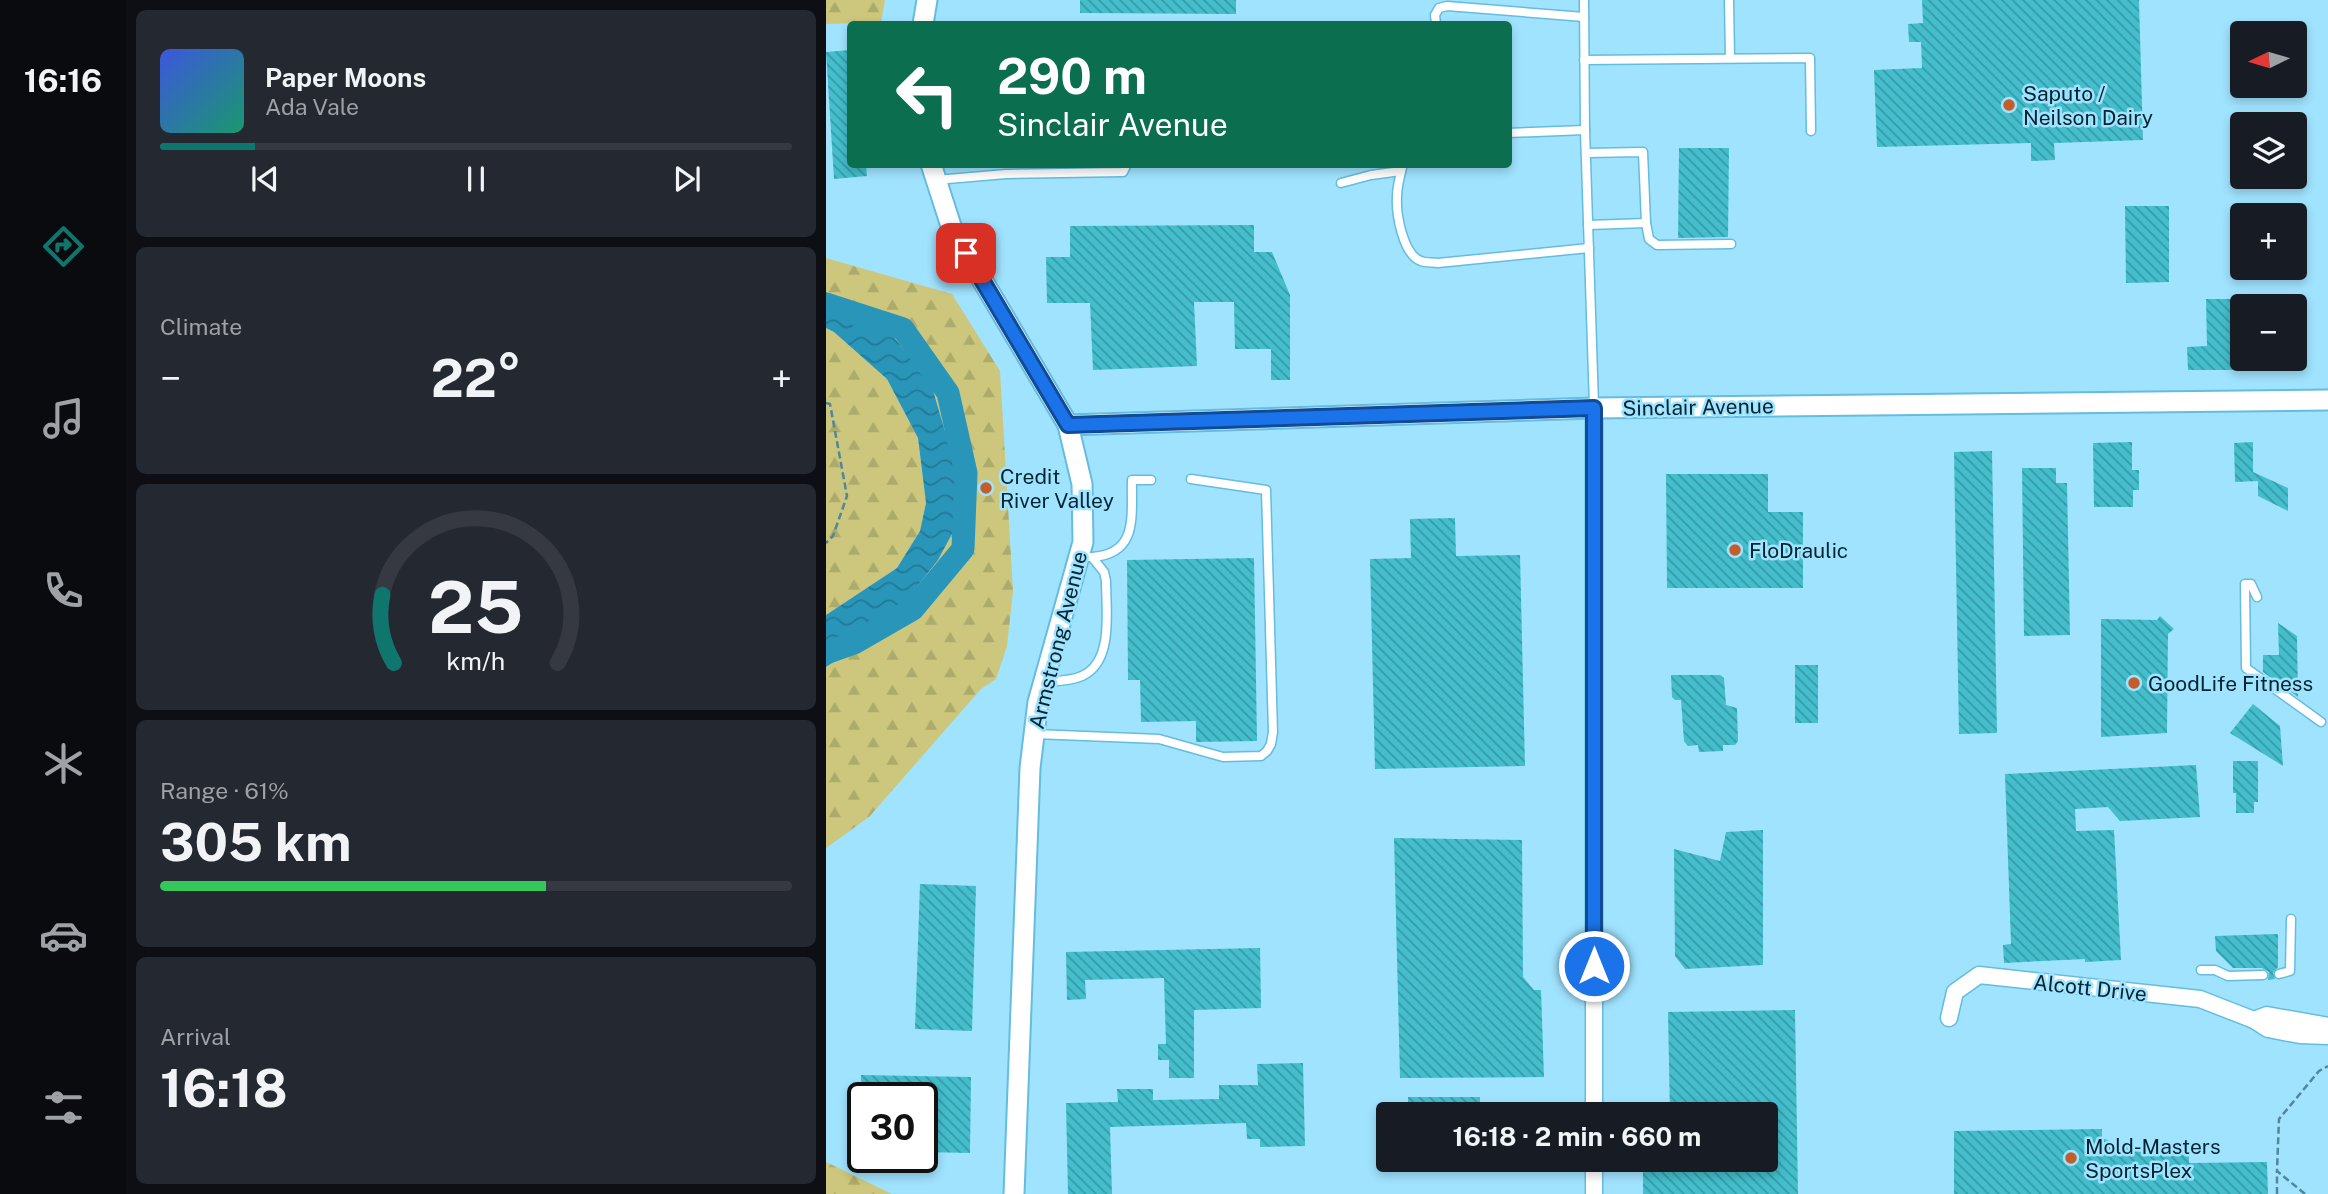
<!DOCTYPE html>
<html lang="en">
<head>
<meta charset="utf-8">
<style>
  :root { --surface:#171b24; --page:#242831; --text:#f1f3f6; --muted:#9ea1a6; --line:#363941; --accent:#0f766e }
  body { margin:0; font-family:"Public Sans",sans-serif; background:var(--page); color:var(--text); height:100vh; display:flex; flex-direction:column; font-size:26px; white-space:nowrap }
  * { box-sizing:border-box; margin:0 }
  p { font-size:23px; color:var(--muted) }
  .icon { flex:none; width:38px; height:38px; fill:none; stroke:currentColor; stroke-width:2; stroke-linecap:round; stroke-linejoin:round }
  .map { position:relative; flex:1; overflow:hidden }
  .drawer { display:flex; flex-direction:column; gap:10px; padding:10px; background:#0d0f14; width:700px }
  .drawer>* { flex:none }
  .banner { position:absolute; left:21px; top:21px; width:665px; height:147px; border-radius:7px; box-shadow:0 4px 10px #0003; background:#0b6e4f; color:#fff; overflow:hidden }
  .needle { width:46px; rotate:265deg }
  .fabs { position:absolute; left:1404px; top:21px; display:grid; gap:14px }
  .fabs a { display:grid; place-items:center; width:77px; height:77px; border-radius:7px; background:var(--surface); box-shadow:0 4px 10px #0003; font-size:35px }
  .speed { position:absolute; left:21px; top:1082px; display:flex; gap:14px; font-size:35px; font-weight:700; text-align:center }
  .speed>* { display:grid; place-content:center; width:91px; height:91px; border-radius:50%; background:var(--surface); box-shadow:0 4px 10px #0003; line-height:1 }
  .speed .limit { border:4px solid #111; border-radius:10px; background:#fff; color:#111 }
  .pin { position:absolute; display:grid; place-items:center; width:60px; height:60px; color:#fff; margin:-30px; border-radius:14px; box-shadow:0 4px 10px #0006 }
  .me { position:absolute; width:77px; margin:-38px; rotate:0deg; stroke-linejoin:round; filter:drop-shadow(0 0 5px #0008) }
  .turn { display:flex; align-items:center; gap:24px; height:147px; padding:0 35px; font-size:32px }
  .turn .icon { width:91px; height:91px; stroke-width:2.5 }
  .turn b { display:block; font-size:49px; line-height:60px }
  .big { font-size:52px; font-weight:700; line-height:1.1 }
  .drawer .card { flex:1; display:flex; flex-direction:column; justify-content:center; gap:10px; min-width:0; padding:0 24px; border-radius:10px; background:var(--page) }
  .drawer .dial { align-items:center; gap:0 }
  .dial svg { height:182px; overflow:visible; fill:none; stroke:var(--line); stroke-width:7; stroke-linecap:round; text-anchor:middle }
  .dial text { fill:var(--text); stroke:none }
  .song { display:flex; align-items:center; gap:21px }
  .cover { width:84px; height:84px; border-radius:10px; background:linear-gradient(135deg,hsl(230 70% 55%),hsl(160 70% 35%)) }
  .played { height:7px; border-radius:4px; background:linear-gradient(90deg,var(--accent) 15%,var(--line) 15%) }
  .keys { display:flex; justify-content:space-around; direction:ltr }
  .heat { display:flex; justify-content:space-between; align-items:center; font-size:38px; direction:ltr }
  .charge { height:10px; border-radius:5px; background:linear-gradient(90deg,#34c759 61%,var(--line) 0) }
  .trip { position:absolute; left:550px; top:1102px; width:402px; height:70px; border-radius:7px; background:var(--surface); box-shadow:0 4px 10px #0003; font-weight:700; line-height:70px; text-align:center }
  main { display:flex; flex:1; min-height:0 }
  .menu { display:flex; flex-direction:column; width:126px; justify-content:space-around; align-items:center; background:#090b0e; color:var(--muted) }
  .menu .icon { width:49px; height:49px }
  .menu .on { color:var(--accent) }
  .menu b { font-size:32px; color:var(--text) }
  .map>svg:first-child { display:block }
  .forest { fill:url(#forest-firs) }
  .water { fill:url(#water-waves) }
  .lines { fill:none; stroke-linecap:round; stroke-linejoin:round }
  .river { stroke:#2995b9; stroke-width:23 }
  .building { fill:url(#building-back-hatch) }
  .service-casing { stroke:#65bcde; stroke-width:11 }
  .minor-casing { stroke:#65bcde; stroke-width:19 }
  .tertiary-casing { stroke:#65bcde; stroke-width:23 }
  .path { stroke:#52869b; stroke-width:2.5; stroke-dasharray:7 3.5; stroke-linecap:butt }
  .service { stroke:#fff; stroke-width:8 }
  .minor { stroke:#fff; stroke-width:16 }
  .tertiary { stroke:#fff; stroke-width:19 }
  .route-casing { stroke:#114b97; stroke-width:18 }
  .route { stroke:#1a73e8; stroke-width:12 }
  .poi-dot { fill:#c35e2a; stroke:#a0e3ff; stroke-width:2.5 }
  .labels { text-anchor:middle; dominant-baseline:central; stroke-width:5; stroke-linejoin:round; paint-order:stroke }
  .poi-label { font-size:21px; fill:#002532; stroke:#a0e3ff; text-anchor:start }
  .street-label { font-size:21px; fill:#002532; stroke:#a0e3ff }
</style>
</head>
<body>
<main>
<nav class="menu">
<b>16:16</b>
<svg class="icon on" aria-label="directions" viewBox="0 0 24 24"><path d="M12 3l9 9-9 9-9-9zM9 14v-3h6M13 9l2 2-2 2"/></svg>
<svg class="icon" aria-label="music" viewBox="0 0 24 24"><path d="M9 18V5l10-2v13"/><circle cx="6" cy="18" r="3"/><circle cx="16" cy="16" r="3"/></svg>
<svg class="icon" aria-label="phone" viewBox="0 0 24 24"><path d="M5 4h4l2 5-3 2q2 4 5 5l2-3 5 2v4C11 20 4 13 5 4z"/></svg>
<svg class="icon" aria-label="climate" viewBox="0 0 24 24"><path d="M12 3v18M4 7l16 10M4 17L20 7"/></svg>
<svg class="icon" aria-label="car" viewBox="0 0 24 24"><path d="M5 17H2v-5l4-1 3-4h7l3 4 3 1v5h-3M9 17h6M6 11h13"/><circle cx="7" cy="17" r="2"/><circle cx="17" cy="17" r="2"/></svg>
<svg class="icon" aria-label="filters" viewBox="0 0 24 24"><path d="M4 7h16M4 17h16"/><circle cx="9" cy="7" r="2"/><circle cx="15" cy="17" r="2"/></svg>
</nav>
<section class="drawer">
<div class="card">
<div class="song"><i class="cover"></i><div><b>Paper Moons</b><p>Ada Vale</p></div></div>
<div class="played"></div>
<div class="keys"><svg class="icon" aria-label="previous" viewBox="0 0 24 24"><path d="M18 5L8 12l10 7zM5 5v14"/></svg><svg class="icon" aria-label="pause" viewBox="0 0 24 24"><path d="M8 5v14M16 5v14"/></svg><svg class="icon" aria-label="next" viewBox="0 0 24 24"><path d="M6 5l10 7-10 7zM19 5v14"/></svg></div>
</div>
<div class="card"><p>Climate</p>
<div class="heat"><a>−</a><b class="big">22°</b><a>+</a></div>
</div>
<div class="card dial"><svg viewBox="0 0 100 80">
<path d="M14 69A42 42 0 1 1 86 69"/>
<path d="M14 69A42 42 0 0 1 9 39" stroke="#0f766e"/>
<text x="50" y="56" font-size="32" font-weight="700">25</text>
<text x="50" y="72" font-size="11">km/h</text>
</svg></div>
<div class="card"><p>Range · 61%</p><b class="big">305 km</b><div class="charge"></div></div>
<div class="card"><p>Arrival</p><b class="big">16:18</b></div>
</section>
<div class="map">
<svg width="1502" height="1194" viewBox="0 0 1502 1194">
  <defs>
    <pattern id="forest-firs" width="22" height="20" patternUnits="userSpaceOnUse" patternTransform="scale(1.75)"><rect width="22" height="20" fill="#ccc77c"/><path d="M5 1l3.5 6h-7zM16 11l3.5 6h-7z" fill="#adab6c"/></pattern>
    <pattern id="water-waves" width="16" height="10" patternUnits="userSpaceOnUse" patternTransform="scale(1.75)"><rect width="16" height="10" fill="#2995b9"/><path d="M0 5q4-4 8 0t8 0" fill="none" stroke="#217997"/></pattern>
    <pattern id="building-back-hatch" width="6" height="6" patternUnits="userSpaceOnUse" patternTransform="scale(1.75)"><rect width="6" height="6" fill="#44becc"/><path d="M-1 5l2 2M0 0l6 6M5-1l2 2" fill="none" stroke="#369aa6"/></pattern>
  </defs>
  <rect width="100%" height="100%" fill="#a0e3ff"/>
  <!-- forest -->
  <g class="forest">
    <polygon points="0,0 59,0 55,22 0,24"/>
    <polygon points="0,258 126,294 174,371 187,591 181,646 170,679 155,689 43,817 0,848 0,667 47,636 79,602 112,560 134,519 134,482 106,387 72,342 44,312 0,292"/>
    <polygon points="0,328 8,332 61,379 92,438 100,503 94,531 71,568 0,615"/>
    <polygon points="0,1162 66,1194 0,1194"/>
  </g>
  <!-- water -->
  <polygon class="water" points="0,292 44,312 72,342 106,387 134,482 134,519 112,560 79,602 47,636 0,667 0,615 71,568 94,531 100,503 92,438 61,379 8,332 0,328"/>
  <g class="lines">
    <!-- river -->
    <polyline class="river" points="0,304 77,329 122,393 140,473 137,549 87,609 28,643 0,653"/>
  </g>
  <!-- building -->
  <g class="building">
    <polygon points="254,0 410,0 410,14 254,13"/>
    <polygon points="1096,0 1313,0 1317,140 1228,143 1229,160 1205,161 1205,143 1051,147 1048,70 1096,68 1095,42 1083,42 1082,24 1097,23"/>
    <polygon points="24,50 24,164 40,164 41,176 8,179 0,52"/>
    <polygon points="853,148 903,148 902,237 852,238"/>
    <polygon points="1299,206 1343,206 1343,282 1300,283"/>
    <polygon points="428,225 428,252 446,252 464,295 464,380 445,380 445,349 409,349 408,302 368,302 371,366 267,370 264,303 221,303 220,257 244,257 244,226"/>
    <polygon points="1468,298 1478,298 1479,354 1464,370 1362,370 1361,347 1381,346 1380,299 1416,299 1416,359 1468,359"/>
    <polygon points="1306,442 1306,470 1313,470 1313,490 1307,490 1307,507 1268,507 1267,443"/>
    <polygon points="1427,442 1427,472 1462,488 1462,511 1432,496 1432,481 1409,482 1408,443"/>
    <polygon points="1166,451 1171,733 1133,734 1128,452"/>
    <polygon points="1196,468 1230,468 1230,483 1241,483 1244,635 1198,636"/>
    <polygon points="840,474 942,474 942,512 977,512 977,588 841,588"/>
    <polygon points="629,518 630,556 694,555 699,766 549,769 544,559 585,558 584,519"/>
    <polygon points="428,558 431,741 370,742 370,721 315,722 314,680 302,680 301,560"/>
    <polygon points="1334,616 1348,629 1342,634 1341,733 1275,737 1275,619 1331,620"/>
    <polygon points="1452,623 1471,636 1472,697 1437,672 1437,655 1453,655"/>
    <rect x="969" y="665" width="23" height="58"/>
    <polygon points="845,675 894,675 898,678 900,705 911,708 912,741 909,745 897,745 897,751 873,752 872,745 862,746 858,741 855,700 849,700 846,697"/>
    <polygon points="1427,704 1454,726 1457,766 1404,733"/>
    <polygon points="1407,761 1432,761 1432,802 1428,802 1428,813 1410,813 1410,793 1407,793"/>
    <polygon points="1370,765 1374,817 1294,821 1282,807 1249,809 1250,831 1288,830 1295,960 1259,962 1259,959 1178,963 1177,945 1185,944 1179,774"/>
    <polygon points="937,830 937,965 859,969 849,956 848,849 894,861 900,832"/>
    <polygon points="568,838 696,840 697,977 708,990 715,990 718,1077 574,1078"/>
    <polygon points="94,884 150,886 146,1031 89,1029"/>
    <polygon points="1452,934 1452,967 1447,973 1449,979 1442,980 1443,972 1436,968 1407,968 1390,951 1389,936"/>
    <polygon points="434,948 435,1008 368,1010 368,1078 343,1078 343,1060 332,1060 332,1044 340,1044 338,978 259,980 260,999 241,1000 240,952"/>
    <polygon points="969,1010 972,1194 817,1194 817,1170 845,1170 845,1160 940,1160 940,1115 844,1115 842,1012"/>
    <polygon points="477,1063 479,1146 434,1147 434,1139 421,1139 420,1123 284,1127 286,1194 242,1194 240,1103 292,1102 291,1089 327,1089 327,1100 393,1099 393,1085 432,1085 431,1064"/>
    <polygon points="35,1075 145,1077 144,1153 96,1152 96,1097 35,1097"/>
    <rect x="582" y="1097" width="72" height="18"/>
    <polygon points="1276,1129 1276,1138 1323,1155 1363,1154 1363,1163 1441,1162 1442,1194 1128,1194 1128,1131"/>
  </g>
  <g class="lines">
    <defs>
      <g id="service">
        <polyline points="758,0 759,130 768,406"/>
        <polyline points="903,0 904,58"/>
        <polyline points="610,24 609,15 613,8 621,6 758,17"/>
        <polyline points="758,60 984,58 985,131"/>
        <polyline points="682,133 759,130"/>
        <polyline points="760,153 817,152 820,223 762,225"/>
        <path d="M577 164C574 175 571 187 571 197 570 214 577 255 595 261 600 263 607 262 612 263L763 248"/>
        <polyline points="110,180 180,174 297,172 301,164"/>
        <polyline points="515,183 545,175 575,171"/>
        <polyline points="820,223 823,239 831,245 905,244"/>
        <path d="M266 557C313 554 305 515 306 480H325"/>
        <polyline points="1431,597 1425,584 1419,584 1420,668 1495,722"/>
        <path d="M218 682C230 681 245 681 256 676 288 662 280 610 280 581L278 572 266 557H254"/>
        <polyline points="209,734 333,739 397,757 435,756 441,751 445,744 447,732 440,490 365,479"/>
        <polyline points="1375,970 1389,970 1402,976 1437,975"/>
        <polyline points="1453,974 1464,971 1465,919"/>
      </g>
      <g id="minor">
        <polyline points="768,408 768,1115"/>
        <polyline points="1123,1018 1129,992 1153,975 1374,999 1428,1020 1442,1029 1474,1035 1502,1036"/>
        <polyline points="1428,1020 1441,1015 1502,1026"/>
        <polyline points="768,1160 768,1194"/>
      </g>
      <g id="tertiary">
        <polyline points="97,24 101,0"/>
        <polyline points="105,164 126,229 242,425 256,484 257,542 212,702 204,768 188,1194"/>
        <polyline points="242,425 768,408 1502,400"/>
      </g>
    </defs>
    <!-- service casing -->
    <use href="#service" class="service-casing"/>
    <!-- minor casing -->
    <use href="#minor" class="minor-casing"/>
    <!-- tertiary casing -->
    <use href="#tertiary" class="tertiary-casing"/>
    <!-- path -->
    <g class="path">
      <polyline points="0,403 4,404 21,496 7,536 0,543"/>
      <polyline points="1451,1194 1451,1171"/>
      <polyline points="1479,1194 1451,1171 1453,1119 1493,1071 1502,1066"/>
    </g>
    <!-- service -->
    <use href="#service" class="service"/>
    <!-- minor -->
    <use href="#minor" class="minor"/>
    <!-- tertiary -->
    <use href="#tertiary" class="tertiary"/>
  </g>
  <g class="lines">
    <defs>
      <polyline id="route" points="140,253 242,425 768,408 768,966"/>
    </defs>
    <!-- route casing -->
    <use href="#route" class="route-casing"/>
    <!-- route -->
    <use href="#route" class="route"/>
  </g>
  <!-- markers -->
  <g class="poi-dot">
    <circle cx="1183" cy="105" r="7"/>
    <circle cx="160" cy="488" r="7"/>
    <circle cx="909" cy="550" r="7"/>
    <circle cx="1308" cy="683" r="7"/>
    <circle cx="1245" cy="1158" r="7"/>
  </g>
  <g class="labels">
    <!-- poi labels -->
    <g class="poi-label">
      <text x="1197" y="93">Saputo /<tspan x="1197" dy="24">Neilson Dairy</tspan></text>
      <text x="174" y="476">Credit<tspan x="174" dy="24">River Valley</tspan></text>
      <text x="923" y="550">FloDraulic</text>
      <text x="1322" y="683">GoodLife Fitness</text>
      <text x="1259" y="1146">Mold-Masters<tspan x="1259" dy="24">SportsPlex</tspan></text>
    </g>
    <!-- street labels -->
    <g class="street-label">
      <text transform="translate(872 407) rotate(-1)">Sinclair Avenue</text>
      <text transform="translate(232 640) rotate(-76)">Armstrong Avenue</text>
      <text transform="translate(1264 988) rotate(6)">Alcott Drive</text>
    </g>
  </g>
</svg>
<div class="fabs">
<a><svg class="needle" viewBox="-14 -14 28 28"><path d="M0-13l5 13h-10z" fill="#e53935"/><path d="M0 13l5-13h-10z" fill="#9ea1a6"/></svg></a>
<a><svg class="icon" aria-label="layers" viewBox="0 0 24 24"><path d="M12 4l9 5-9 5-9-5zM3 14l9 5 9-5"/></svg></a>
<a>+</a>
<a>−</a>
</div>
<div class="speed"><div class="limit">30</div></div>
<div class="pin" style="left:140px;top:253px;background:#d93025"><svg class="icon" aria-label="arrive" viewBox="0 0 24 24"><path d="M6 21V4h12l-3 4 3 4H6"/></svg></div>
<svg class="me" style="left:768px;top:966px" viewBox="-20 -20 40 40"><circle r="17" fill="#1a73e8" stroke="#fff" stroke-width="3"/><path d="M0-11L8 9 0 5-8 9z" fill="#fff"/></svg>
<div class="trip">16:18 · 2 min · 660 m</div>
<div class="banner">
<div class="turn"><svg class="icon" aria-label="left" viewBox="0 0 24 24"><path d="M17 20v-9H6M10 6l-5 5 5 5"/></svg><div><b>290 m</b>Sinclair Avenue</div></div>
</div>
</div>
</main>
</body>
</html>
